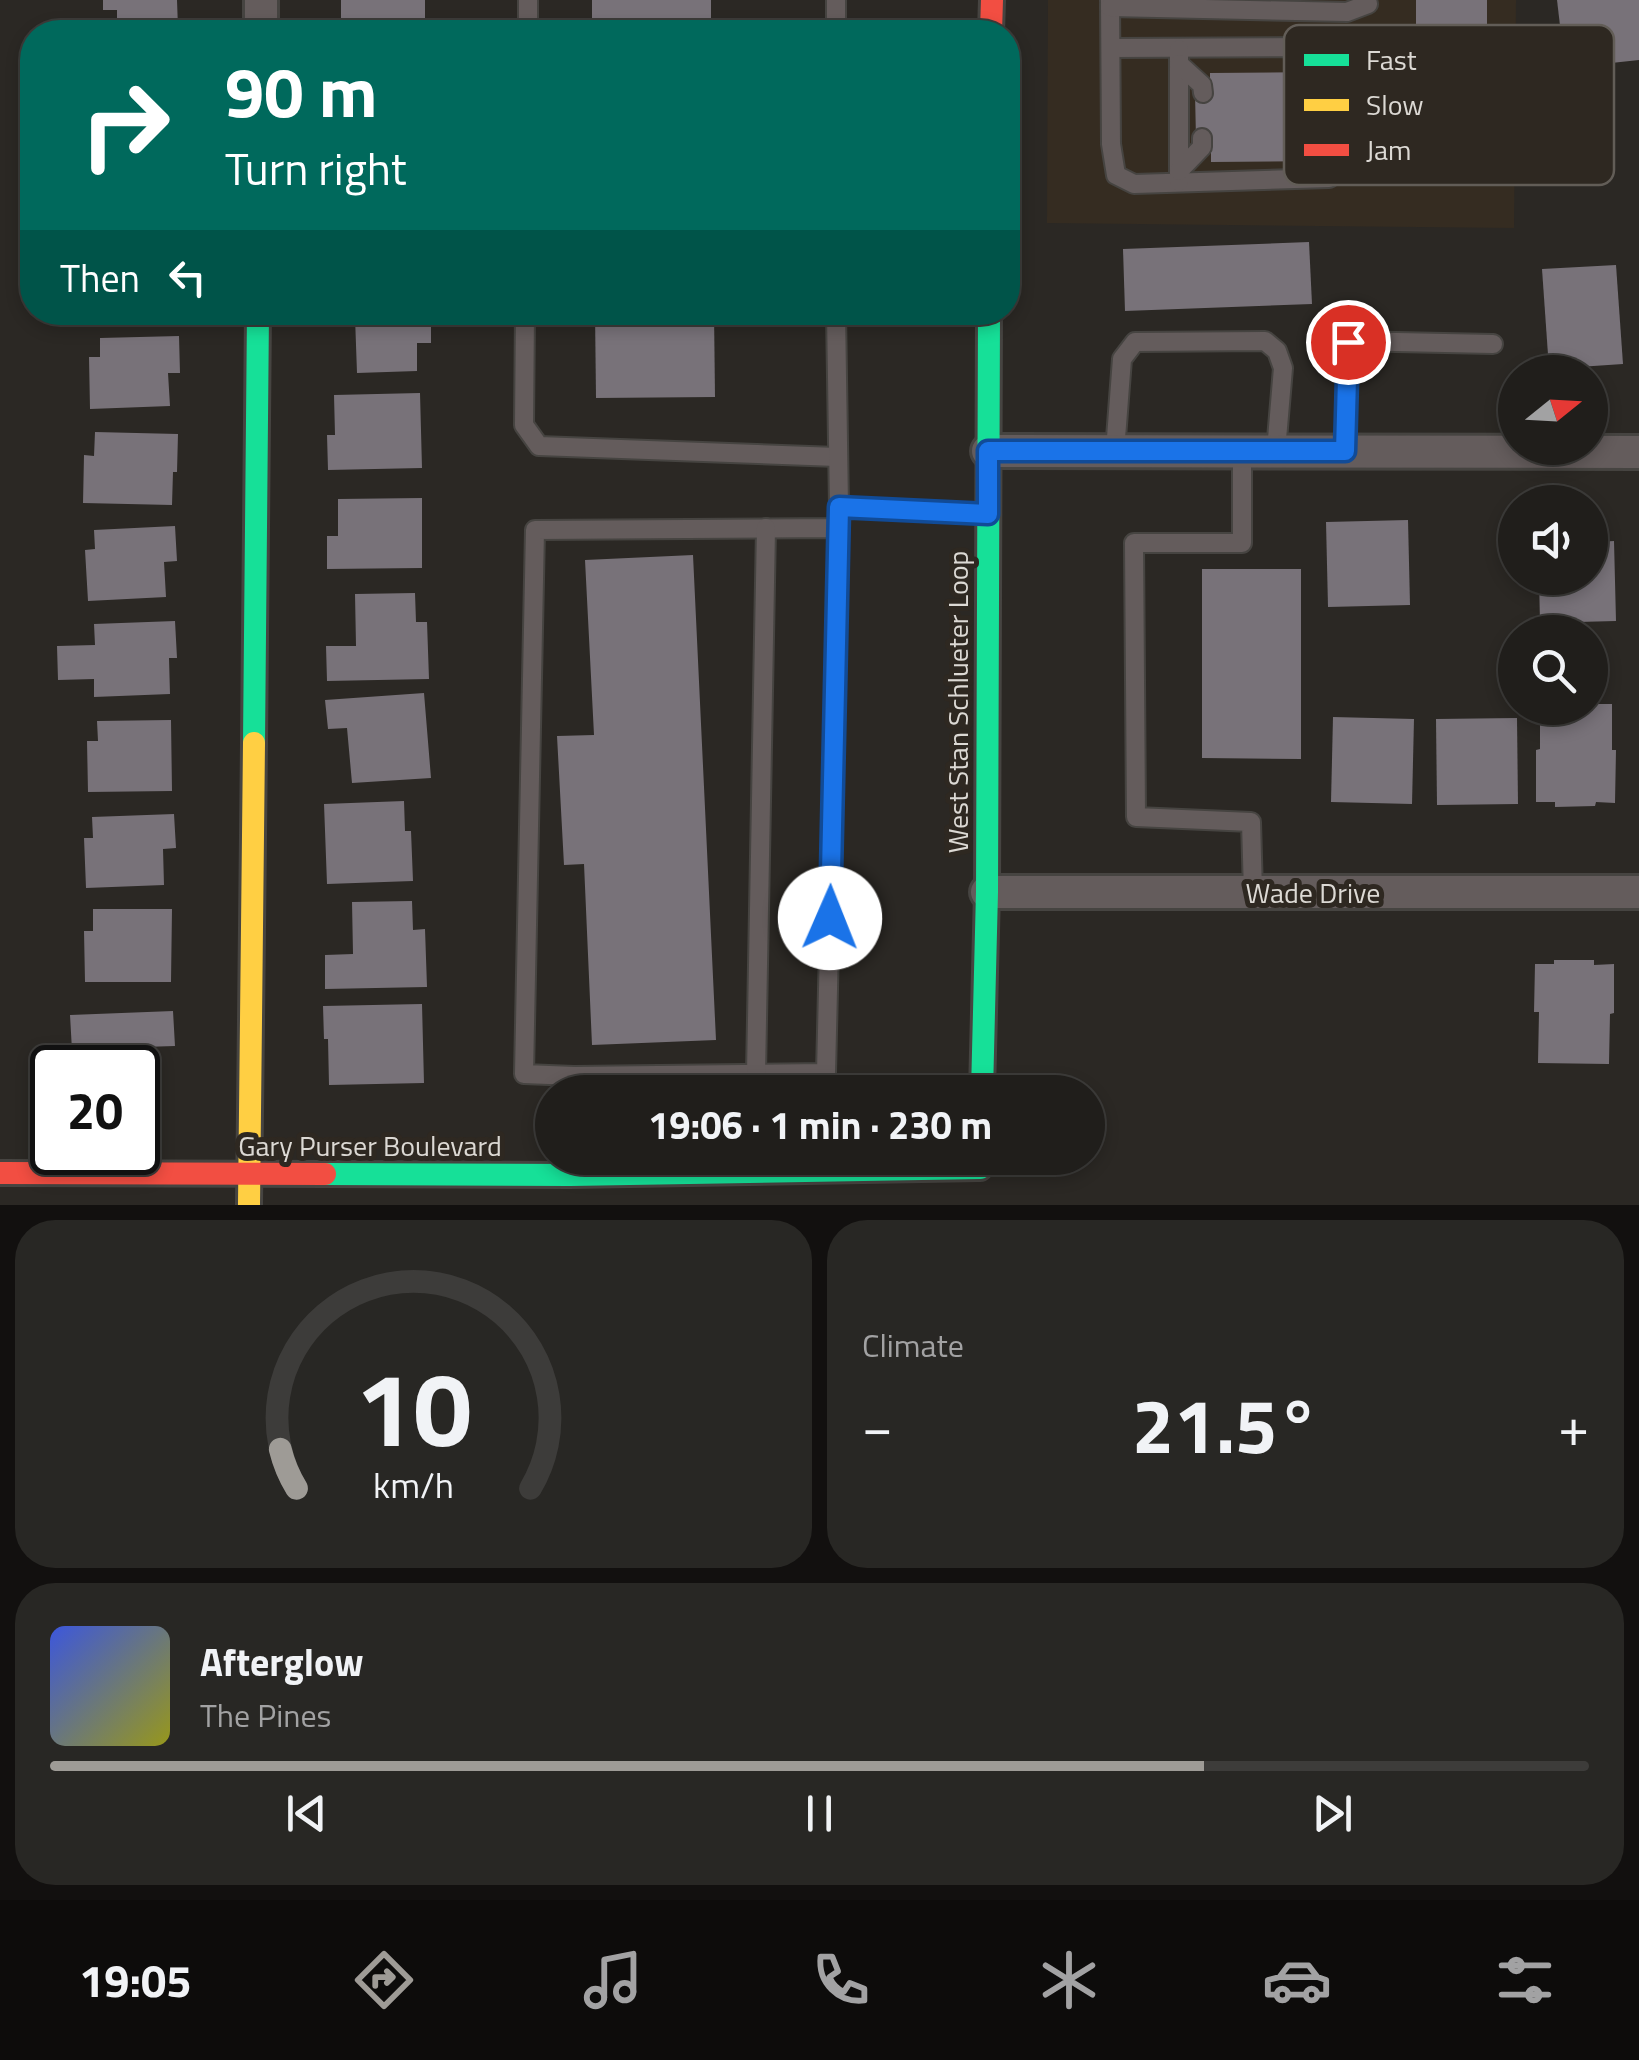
<!DOCTYPE html>
<html lang="en">
<head>
<meta charset="utf-8">
<style>
  :root { --surface:#201e1b; --page:#282724; --text:#f1f3f6; --muted:#a2a2a3; --line:#3d3c3a; --accent:#9e9b96 }
  body { margin:0; font-family:"Titillium Web",sans-serif; background:var(--page); color:var(--text); height:100vh; display:flex; flex-direction:column; font-size:38px; white-space:nowrap }
  * { box-sizing:border-box; margin:0 }
  p { font-size:32px; color:var(--muted) }
  .icon { flex:none; width:55px; height:55px; fill:none; stroke:currentColor; stroke-width:2; stroke-linecap:round; stroke-linejoin:round }
  .map { position:relative; height:1205px; overflow:hidden }
  .side { display:flex; flex-direction:column; gap:15px; padding:15px; background:#12100f; flex:1 }
  .side>* { flex:none }
  .hud { position:absolute; left:20px; top:20px; width:1000px; height:305px; border-radius:40px; box-shadow:0 5px 15px #0003,0 0 0 2px var(--line); background:#00695c; color:#fff; overflow:hidden }
  .needle { width:65px; rotate:72deg }
  .buttons { position:absolute; left:1498px; top:355px; display:grid; gap:20px }
  .buttons a { display:grid; place-items:center; width:110px; height:110px; border-radius:50%; background:var(--surface); box-shadow:0 5px 15px #0003,0 0 0 2px var(--line); font-size:50px }
  .speed { position:absolute; left:30px; top:1045px; display:flex; gap:20px; font-size:50px; font-weight:700; text-align:center }
  .speed>* { display:grid; place-content:center; width:130px; height:130px; border-radius:50%; background:var(--surface); box-shadow:0 5px 15px #0003,0 0 0 2px var(--line); line-height:1 }
  .speed .limit { border:5px solid #111; border-radius:15px; background:#fff; color:#111 }
  .pin { position:absolute; display:grid; place-items:center; width:85px; height:85px; color:#fff; margin:-42px; border:5px solid #fff; border-radius:50%; box-shadow:0 2px 10px #0007 }
  .me { position:absolute; width:110px; margin:-55px; rotate:1deg; stroke-linejoin:round; filter:drop-shadow(0 0 8px #0008) }
  .turn { display:flex; align-items:center; gap:35px; height:210px; padding:0 40px; font-size:45px }
  .turn .icon { width:130px; height:130px; stroke-width:2.5 }
  .turn b { display:block; font-size:70px; line-height:85px }
  .then { display:flex; align-items:center; height:95px; padding:0 40px; background:#0003; gap:20px; font-size:38px }
  .big { font-size:75px; font-weight:700; line-height:1.1 }
  .side .card { flex:1; display:flex; flex-direction:column; justify-content:center; gap:15px; min-width:0; padding:0 35px; border-radius:40px; background:var(--page) }
  .side .dial { align-items:center; gap:0 }
  .dial svg { height:260px; overflow:visible; fill:none; stroke:var(--line); stroke-width:7; stroke-linecap:round; text-anchor:middle }
  .dial text { fill:var(--text); stroke:none }
  .song { display:flex; align-items:center; gap:30px }
  .cover { width:120px; height:120px; border-radius:15px; background:linear-gradient(135deg,hsl(230 70% 55%),hsl(60 70% 35%)) }
  .played { height:10px; border-radius:5px; background:linear-gradient(90deg,var(--accent) 75%,var(--line) 75%) }
  .keys { display:flex; justify-content:space-around; direction:ltr }
  .heat { display:flex; justify-content:space-between; align-items:center; font-size:55px; direction:ltr }
  .side .tiles { flex:1; display:grid; gap:15px; grid-template-columns:1fr 1fr }
  .card:last-child { grid-column:span 2 }
  .trip { position:absolute; left:535px; top:1075px; width:570px; height:100px; border-radius:50px; background:var(--surface); box-shadow:0 5px 15px #0003,0 0 0 2px var(--line); font-weight:700; line-height:100px; text-align:center }
  .tabs { display:flex; height:160px; justify-content:space-around; align-items:center; background:#0d0c0b; color:var(--muted) }
  .tabs .icon { width:70px; height:70px }
  .tabs .active { color:var(--accent) }
  .tabs b { font-size:45px; color:var(--text) }
  .map>svg:first-child { display:block }
  .built { fill:#352c21 }
  .building { fill:#787279 }
  .lines { fill:none; stroke-linecap:round; stroke-linejoin:round }
  .lane-casing { stroke:#464441; stroke-width:22 }
  .street-casing { stroke:#464441; stroke-width:38 }
  .fast-casing { stroke:#464441; stroke-width:28 }
  .slow-casing { stroke:#464441; stroke-width:28 }
  .jam-casing { stroke:#464441; stroke-width:28 }
  .lane { stroke:#645c5c; stroke-width:18 }
  .street { stroke:#645c5c; stroke-width:32 }
  .fast { stroke:#16e098; stroke-width:22 }
  .slow { stroke:#ffcf43; stroke-width:22 }
  .jam { stroke:#f24e42; stroke-width:22 }
  .route-casing { stroke:#114b97; stroke-width:25 }
  .route { stroke:#1a73e8; stroke-width:18 }
  .labels { text-anchor:middle; dominant-baseline:central; stroke-width:10; stroke-linejoin:round; paint-order:stroke }
  .street-label { font-size:28px; fill:#dcd9d4; stroke:#2e2821 }
  .key { fill:#2e2821; stroke:#625d57; stroke-width:2.5 }
  .key-label { font-size:28px; fill:#dcd9d4 }
</style>
</head>
<body>
<div class="map">
<svg width="1639" height="1205" viewBox="0 0 1639 1205">
  <rect width="100%" height="100%" fill="#2b2824"/>
  <!-- built -->
  <polygon class="built" points="1048,0 1516,0 1514,228 1047,223"/>
  <!-- building -->
  <g class="building">
    <polygon points="103,0 177,0 178,28 117,30 117,10 103,10"/>
    <polygon points="341,0 425,0 425,32 330,32 330,22 341,22"/>
    <rect x="592" y="0" width="119" height="32"/>
    <polygon points="1416,0 1487,0 1487,36 1416,35"/>
    <polygon points="1557,0 1639,0 1639,60 1565,68"/>
    <polygon points="1321,72 1324,161 1211,162 1211,138 1196,139 1195,93 1210,93 1210,73"/>
    <polygon points="1309,242 1312,304 1125,311 1123,249"/>
    <polygon points="1616,265 1623,364 1549,369 1542,269"/>
    <polygon points="329,312 431,312 431,343 417,343 417,371 357,373 355,317 329,318"/>
    <polygon points="595,312 714,312 715,397 596,398"/>
    <polygon points="179,336 180,373 168,373 170,406 90,409 89,357 100,357 100,338"/>
    <polygon points="420,393 422,468 328,470 327,435 335,435 334,395"/>
    <polygon points="95,432 178,434 177,472 173,472 172,505 83,503 84,455 94,456"/>
    <polygon points="422,498 422,568 327,569 327,536 338,536 338,499"/>
    <polygon points="1590,518 1596,518 1597,542 1614,541 1616,621 1540,623 1539,578 1590,578"/>
    <polygon points="1408,520 1410,605 1328,607 1326,522"/>
    <polygon points="175,526 177,561 164,562 166,597 88,601 85,550 95,549 94,530"/>
    <polygon points="693,555 716,1040 592,1045 584,864 564,865 557,736 594,735 585,560"/>
    <polygon points="1202,569 1301,569 1301,759 1202,758"/>
    <polygon points="415,593 416,622 427,622 429,679 327,681 326,646 356,646 355,594"/>
    <polygon points="175,621 177,658 169,658 170,694 94,697 94,679 58,680 57,646 95,645 94,624"/>
    <polygon points="424,693 431,778 352,783 347,728 328,729 325,700"/>
    <polygon points="1590,704 1612,704 1612,750 1616,750 1615,803 1596,802 1595,806 1555,807 1555,802 1536,802 1536,750 1540,749 1540,708 1590,708"/>
    <polygon points="1333,717 1414,719 1412,804 1331,802"/>
    <polygon points="1517,718 1518,804 1437,805 1436,719"/>
    <polygon points="171,720 172,791 88,792 87,741 98,741 97,721"/>
    <polygon points="404,801 405,831 411,831 413,881 327,884 324,804"/>
    <polygon points="174,814 176,848 163,849 164,885 86,888 84,838 93,838 92,817"/>
    <polygon points="412,901 413,930 425,929 427,987 325,989 325,955 353,954 352,902"/>
    <polygon points="93,909 172,909 171,982 85,982 84,931 93,931"/>
    <polygon points="1554,960 1594,960 1594,965 1614,964 1614,1013 1610,1014 1609,1064 1538,1063 1539,1012 1534,1012 1535,964 1554,964"/>
    <polygon points="422,1004 424,1083 329,1085 328,1039 324,1039 323,1006"/>
    <polygon points="173,1011 175,1046 143,1047 146,1099 138,1099 138,1068 73,1068 70,1015"/>
  </g>
  <g class="lines">
    <defs>
      <g id="lane">
        <polyline points="836,0 836,32"/>
        <path d="M1110 0 1111 144 1116 175 1134 184 1329 178 1341 170 1346 157 1348 71C1341 54 1330 52 1313 47L1111 48"/>
        <polyline points="1110,7 1347,12 1368,4 1367,0"/>
        <polyline points="528,32 528,0"/>
        <polyline points="1179,49 1179,182"/>
        <polyline points="1179,64 1202,85 1203,93"/>
        <polyline points="1179,171 1202,147 1202,138"/>
        <polyline points="525,312 524,425 539,446 837,457"/>
        <polyline points="836,312 839,507"/>
        <polyline points="1115,451 1122,359 1135,342 1265,341 1277,351 1283,368 1276,451"/>
        <polyline points="1242,451 1242,543 1134,543 1136,817 1251,822 1253,892"/>
        <polyline points="1345,451 1348,341 1493,344"/>
        <polyline points="839,528 535,530 524,1074 574,1076 826,1073 839,528 839,507 987,514"/>
        <polyline points="756,1074 766,528"/>
      </g>
      <g id="street">
        <polyline points="261,32 261,0"/>
        <polyline points="988,451 1639,452"/>
        <polyline points="987,892 1639,892"/>
      </g>
      <g id="fast">
        <polyline points="254,743 258,312"/>
        <polyline points="982,1092 987,892 989,312"/>
        <polyline points="325,1174 570,1175 980,1168"/>
      </g>
      <polyline id="slow" points="249,1204 254,743"/>
      <g id="jam">
        <polyline points="991,32 992,0"/>
        <polyline points="0,1173 325,1174"/>
      </g>
    </defs>
    <!-- lane casing -->
    <use href="#lane" class="lane-casing"/>
    <!-- street casing -->
    <use href="#street" class="street-casing"/>
    <!-- fast casing -->
    <use href="#fast" class="fast-casing"/>
    <!-- slow casing -->
    <use href="#slow" class="slow-casing"/>
    <!-- jam casing -->
    <use href="#jam" class="jam-casing"/>
    <!-- lane -->
    <use href="#lane" class="lane"/>
    <!-- street -->
    <use href="#street" class="street"/>
    <!-- fast -->
    <use href="#fast" class="fast"/>
    <!-- slow -->
    <use href="#slow" class="slow"/>
    <!-- jam -->
    <use href="#jam" class="jam"/>
  </g>
  <g class="lines">
    <defs>
      <polyline id="route" points="830,918 839,507 988,514 988,451 1345,451 1348,342"/>
    </defs>
    <!-- route casing -->
    <use href="#route" class="route-casing"/>
    <!-- route -->
    <use href="#route" class="route"/>
  </g>
  <g class="labels">
    <!-- street labels -->
    <g class="street-label">
      <text transform="translate(957 702) rotate(-90)">West Stan Schlueter Loop</text>
      <text x="1313" y="892">Wade Drive</text>
      <text x="370" y="1145">Gary Purser Boulevard</text>
    </g>
  </g>
  <!-- legend -->
  <rect x="1284" y="25" width="330" height="160" rx="15" class="key"/>
  <rect x="1304" y="54" width="45" height="12" fill="#16e098"/>
  <rect x="1304" y="99" width="45" height="12" fill="#ffcf43"/>
  <rect x="1304" y="144" width="45" height="12" fill="#f24e42"/>
  <g class="key-label">
    <text x="1366" y="70">Fast</text>
    <text x="1366" y="115">Slow</text>
    <text x="1366" y="160">Jam</text>
  </g>
</svg>
<div class="buttons">
<a><svg class="needle" viewBox="-14 -14 28 28"><path d="M0-13l5 13h-10z" fill="#e53935"/><path d="M0 13l5-13h-10z" fill="#a2a2a3"/></svg></a>
<a><svg class="icon" aria-label="sound" viewBox="0 0 24 24"><path d="M4 9h4l5-4v14l-5-4H4zM17 9q2 3 0 6"/></svg></a>
<a><svg class="icon" aria-label="search" viewBox="0 0 24 24"><circle cx="10" cy="10" r="6"/><path d="M15 15l6 6"/></svg></a>
</div>
<div class="speed"><div class="limit">20</div></div>
<div class="pin" style="left:1348px;top:342px;background:#d93025"><svg class="icon" aria-label="arrive" viewBox="0 0 24 24"><path d="M6 21V4h12l-3 4 3 4H6"/></svg></div>
<svg class="me" style="left:830px;top:918px" viewBox="-20 -20 40 40"><circle r="19" fill="#fff"/><path d="M0-13L10 11 0 6-10 11z" fill="#1a73e8"/></svg>
<div class="trip">19:06 · 1 min · 230 m</div>
<div class="hud">
<div class="turn"><svg class="icon" aria-label="right" viewBox="0 0 24 24"><path d="M7 20v-9h11M14 6l5 5-5 5"/></svg><div><b>90 m</b>Turn right</div></div>
<div class="then">Then<svg class="icon" aria-label="left" viewBox="0 0 24 24"><path d="M17 20v-9H6M10 6l-5 5 5 5"/></svg></div>
</div>
</div>
<section class="side">
<div class="tiles">
<div class="card dial"><svg viewBox="0 0 100 80">
<path d="M14 69A42 42 0 1 1 86 69"/>
<path d="M14 69A42 42 0 0 1 9 57" stroke="#9e9b96"/>
<text x="50" y="56" font-size="32" font-weight="700">10</text>
<text x="50" y="72" font-size="11">km/h</text>
</svg></div>
<div class="card"><p>Climate</p>
<div class="heat"><a>−</a><b class="big">21.5°</b><a>+</a></div>
</div>
<div class="card">
<div class="song"><i class="cover"></i><div><b>Afterglow</b><p>The Pines</p></div></div>
<div class="played"></div>
<div class="keys"><svg class="icon" aria-label="previous" viewBox="0 0 24 24"><path d="M18 5L8 12l10 7zM5 5v14"/></svg><svg class="icon" aria-label="pause" viewBox="0 0 24 24"><path d="M8 5v14M16 5v14"/></svg><svg class="icon" aria-label="next" viewBox="0 0 24 24"><path d="M6 5l10 7-10 7zM19 5v14"/></svg></div>
</div>
</div>
</section>
<nav class="tabs">
<b>19:05</b>
<svg class="icon active" aria-label="directions" viewBox="0 0 24 24"><path d="M12 3l9 9-9 9-9-9zM9 14v-3h6M13 9l2 2-2 2"/></svg>
<svg class="icon" aria-label="music" viewBox="0 0 24 24"><path d="M9 18V5l10-2v13"/><circle cx="6" cy="18" r="3"/><circle cx="16" cy="16" r="3"/></svg>
<svg class="icon" aria-label="phone" viewBox="0 0 24 24"><path d="M5 4h4l2 5-3 2q2 4 5 5l2-3 5 2v4C11 20 4 13 5 4z"/></svg>
<svg class="icon" aria-label="climate" viewBox="0 0 24 24"><path d="M12 3v18M4 7l16 10M4 17L20 7"/></svg>
<svg class="icon" aria-label="car" viewBox="0 0 24 24"><path d="M5 17H2v-5l4-1 3-4h7l3 4 3 1v5h-3M9 17h6M6 11h13"/><circle cx="7" cy="17" r="2"/><circle cx="17" cy="17" r="2"/></svg>
<svg class="icon" aria-label="filters" viewBox="0 0 24 24"><path d="M4 7h16M4 17h16"/><circle cx="9" cy="7" r="2"/><circle cx="15" cy="17" r="2"/></svg>
</nav>
</body>
</html>
